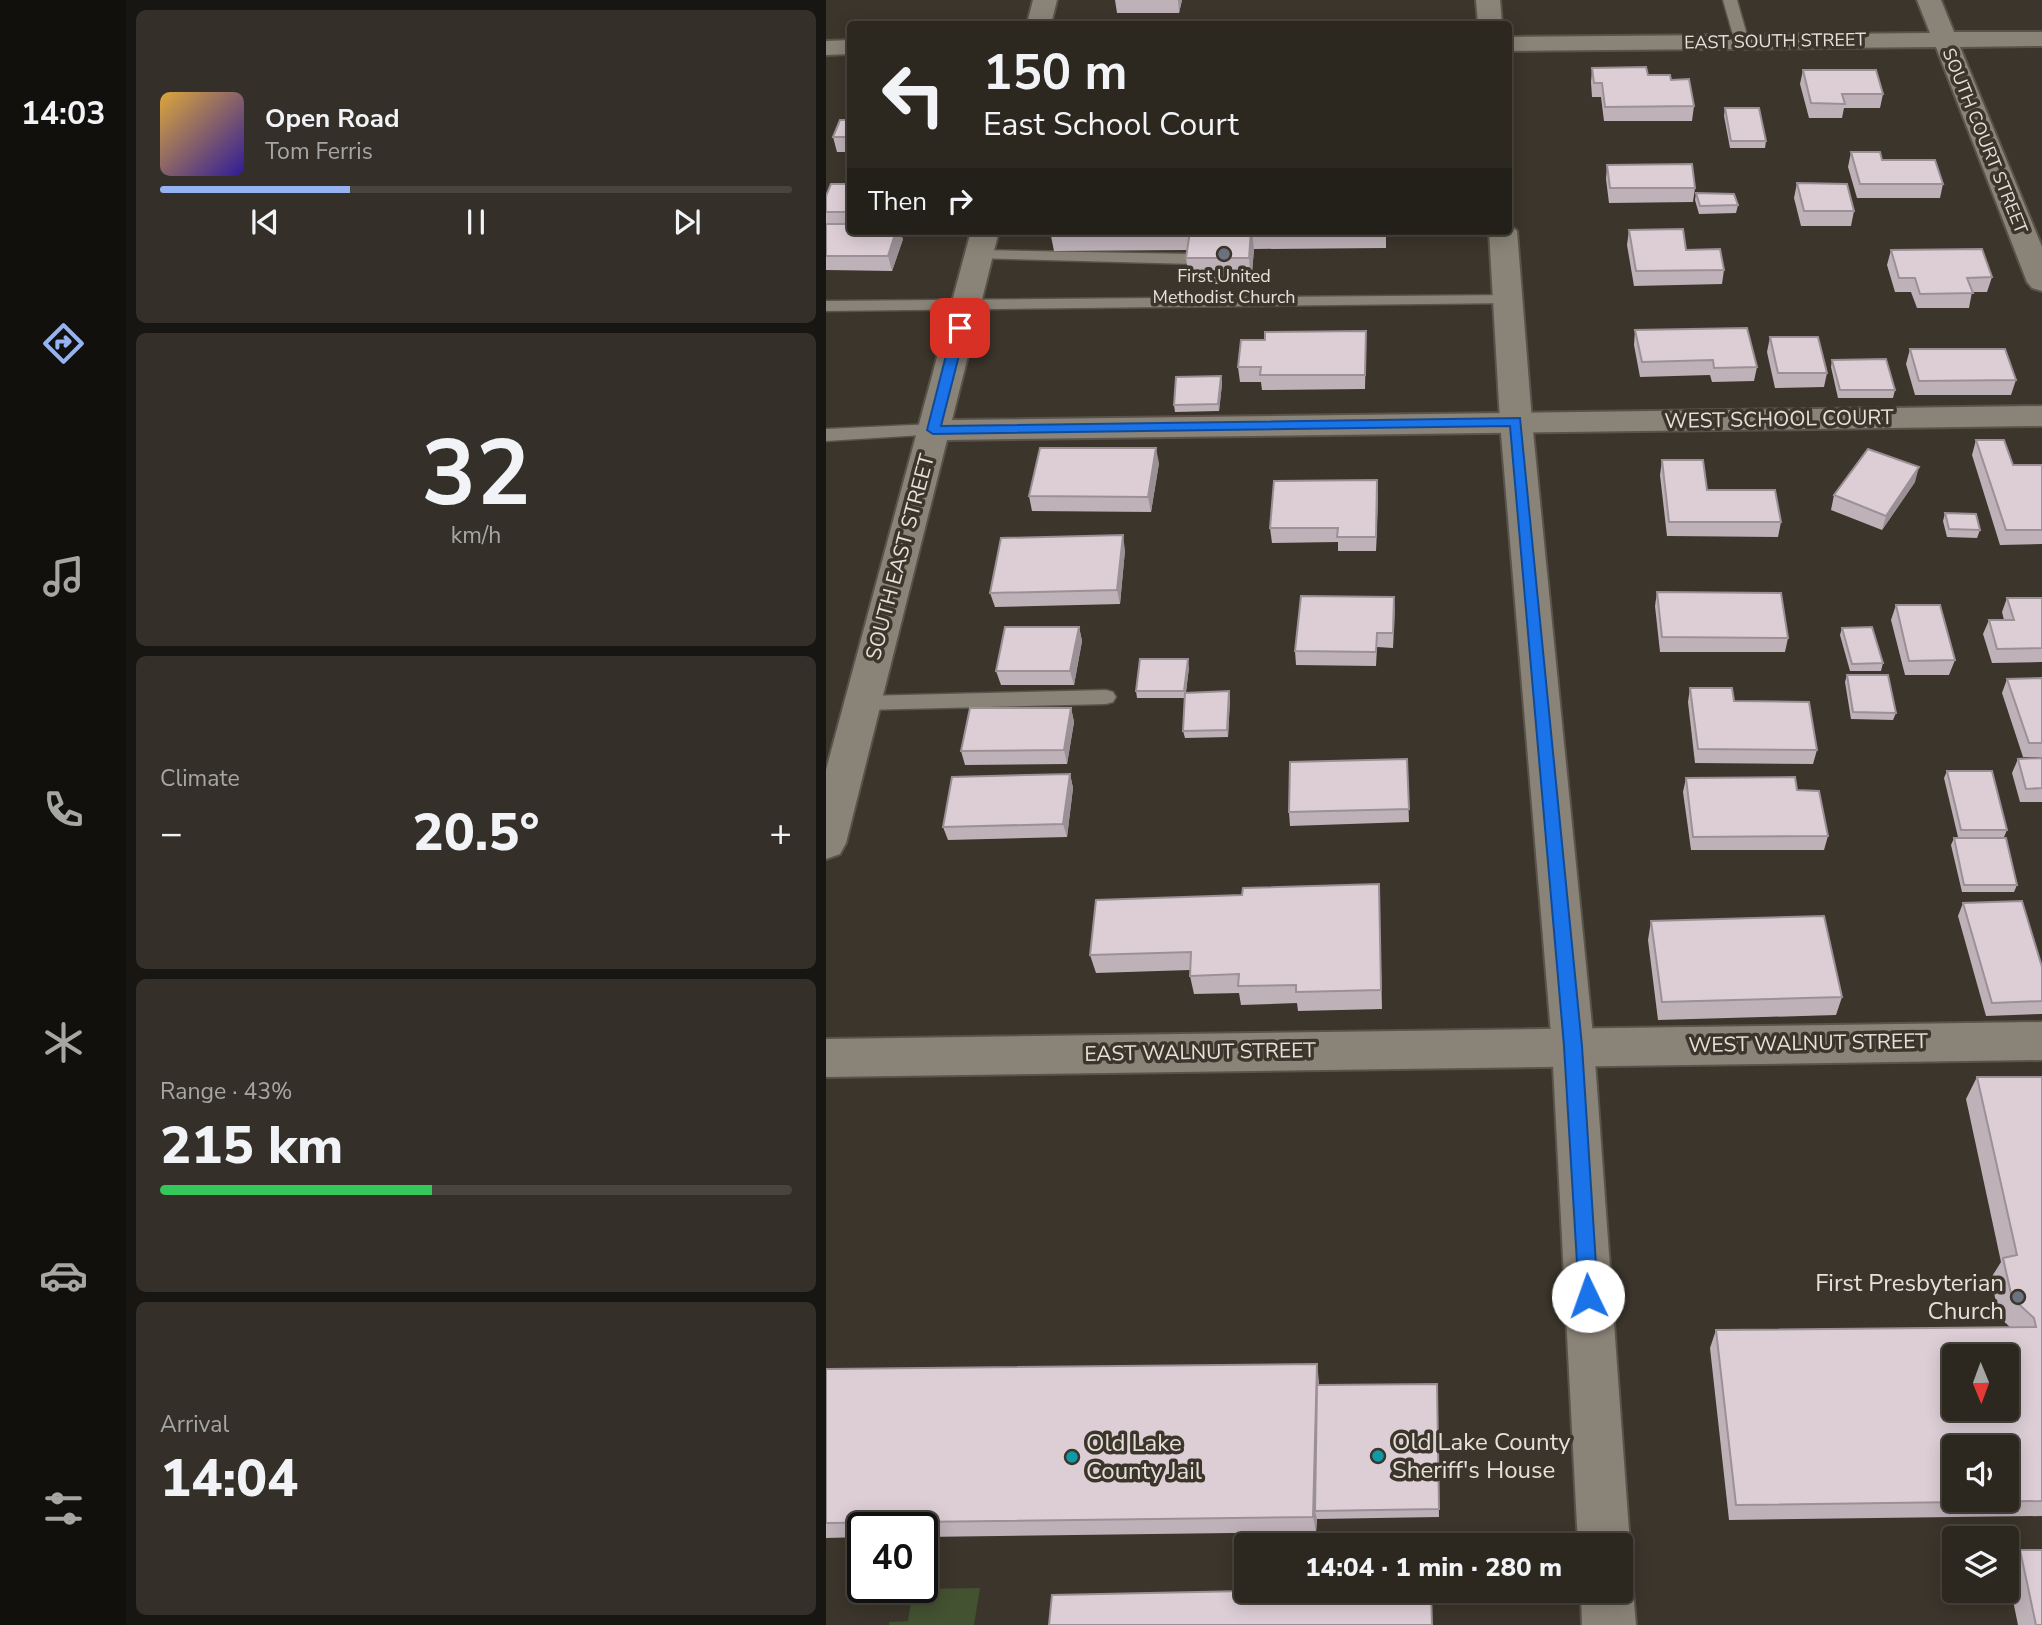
<!DOCTYPE html>
<html lang="en">
<head>
<meta charset="utf-8">
<style>
  :root { --surface:#2c2820; --page:#343029; --text:#f1f3f6; --muted:#a6a6a5; --line:#48443e; --accent:#95b2f1 }
  body { margin:0; font-family:"Nunito Sans",sans-serif; background:var(--page); color:var(--text); height:100vh; display:flex; flex-direction:column; font-size:26px; white-space:nowrap }
  * { box-sizing:border-box; margin:0 }
  p { font-size:23px; color:var(--muted) }
  .icon { flex:none; width:38px; height:38px; fill:none; stroke:currentColor; stroke-width:2; stroke-linecap:round; stroke-linejoin:round }
  .map { position:relative; flex:1; overflow:hidden }
  .drawer { display:flex; flex-direction:column; gap:10px; padding:10px; background:#181612; width:700px }
  .drawer>* { flex:none }
  .hud { position:absolute; left:21px; top:21px; width:665px; height:214px; border-radius:7px; box-shadow:0 4px 18px #0003,0 0 0 2px var(--line); background:#2c2820; color:var(--text); overflow:hidden }
  .needle { width:46px; rotate:179deg }
  .tools { position:absolute; left:1116px; top:1344px; display:grid; gap:14px }
  .tools a { display:grid; place-items:center; width:77px; height:77px; border-radius:7px; background:var(--surface); box-shadow:0 4px 18px #0003,0 0 0 2px var(--line); font-size:35px }
  .speed { position:absolute; left:21px; top:1512px; display:flex; gap:14px; font-size:35px; font-weight:700; text-align:center }
  .speed>* { display:grid; place-content:center; width:91px; height:91px; border-radius:50%; background:var(--surface); box-shadow:0 4px 18px #0003,0 0 0 2px var(--line); line-height:1 }
  .speed .limit { border:4px solid #111; border-radius:10px; background:#fff; color:#111 }
  .pin { position:absolute; display:grid; place-items:center; width:60px; height:60px; color:#fff; margin:-30px; border-radius:14px; box-shadow:0 4px 10px #0006 }
  .me { position:absolute; width:77px; margin:-38px; rotate:357deg; stroke-linejoin:round; filter:drop-shadow(0 0 5px #0008) }
  .turn { display:flex; align-items:center; gap:24px; height:147px; padding:0 21px; font-size:32px }
  .turn .icon { width:91px; height:91px; stroke-width:2.5 }
  .turn b { display:block; font-size:49px; line-height:60px }
  .then { display:flex; align-items:center; height:66px; padding:0 21px; background:#0003; gap:14px; font-size:26px }
  .big { font-size:52px; font-weight:800; line-height:1.1 }
  .drawer .card { flex:1; display:flex; flex-direction:column; justify-content:center; gap:10px; min-width:0; padding:0 24px; border-radius:10px; background:var(--page) }
  .drawer .dial { align-items:center; gap:0 }
  .dial b { font-size:91px; line-height:1 }
  .song { display:flex; align-items:center; gap:21px }
  .cover { width:84px; height:84px; border-radius:10px; background:linear-gradient(135deg,hsl(40 70% 55%),hsl(250 70% 35%)) }
  .played { height:7px; border-radius:4px; background:linear-gradient(90deg,var(--accent) 30%,var(--line) 30%) }
  .keys { display:flex; justify-content:space-around; direction:ltr }
  .heat { display:flex; justify-content:space-between; align-items:center; font-size:38px; direction:ltr }
  .charge { height:10px; border-radius:5px; background:linear-gradient(90deg,#34c759 43%,var(--line) 0) }
  .trip { position:absolute; left:408px; top:1533px; width:399px; height:70px; border-radius:7px; background:var(--surface); box-shadow:0 4px 18px #0003,0 0 0 2px var(--line); font-weight:800; line-height:70px; text-align:center }
  main { display:flex; flex:1; min-height:0 }
  .menu { display:flex; flex-direction:column; width:126px; justify-content:space-around; align-items:center; background:#12100d; color:var(--muted) }
  .menu .icon { width:49px; height:49px }
  .menu .current { color:var(--accent) }
  .menu b { font-size:32px; color:var(--text) }
  .map>svg:first-child { display:block }
  .green { fill:#435231 }
  .lines { fill:none; stroke-linecap:round; stroke-linejoin:round }
  .service-casing { stroke:#59534b; stroke-width:3 }
  .minor-casing { stroke:#59534b; stroke-width:4 }
  .tertiary-casing { stroke:#59534b; stroke-width:4 }
  .service { fill:#8a8377; fill-rule:evenodd }
  .minor { fill:#8a8377; fill-rule:evenodd }
  .tertiary { fill:#8a8377; fill-rule:evenodd }
  .wall { fill:#beb1b8 }
  .shaded-wall { fill:#9b9096 }
  .building { fill:#ddced6; stroke:#9b9096; stroke-width:2; fill-rule:evenodd }
  .route { fill:#1a73e8; stroke:#114b97; stroke-width:2 }
  .worship-dot { fill:#6b7280; stroke:#3b352b; stroke-width:2.5 }
  .culture-dot { fill:#0f9aa8; stroke:#3b352b; stroke-width:2.5 }
  .labels { text-anchor:middle; dominant-baseline:central; stroke-width:7; stroke-linejoin:round; paint-order:stroke }
  .far-street-label { font-size:18px; fill:#e5e1da; stroke:#3b352b }
  .far-poi-label { font-size:18px; fill:#e5e1da; stroke:#3b352b }
  .street-label { font-size:21px; fill:#e5e1da; stroke:#3b352b }
  .near-poi-label { font-size:24px; fill:#e5e1da; stroke:#3b352b; text-anchor:start }
</style>
</head>
<body>
<main>
<nav class="menu">
<b>14:03</b>
<svg class="icon current" aria-label="directions" viewBox="0 0 24 24"><path d="M12 3l9 9-9 9-9-9zM9 14v-3h6M13 9l2 2-2 2"/></svg>
<svg class="icon" aria-label="music" viewBox="0 0 24 24"><path d="M9 18V5l10-2v13"/><circle cx="6" cy="18" r="3"/><circle cx="16" cy="16" r="3"/></svg>
<svg class="icon" aria-label="phone" viewBox="0 0 24 24"><path d="M5 4h4l2 5-3 2q2 4 5 5l2-3 5 2v4C11 20 4 13 5 4z"/></svg>
<svg class="icon" aria-label="climate" viewBox="0 0 24 24"><path d="M12 3v18M4 7l16 10M4 17L20 7"/></svg>
<svg class="icon" aria-label="car" viewBox="0 0 24 24"><path d="M5 17H2v-5l4-1 3-4h7l3 4 3 1v5h-3M9 17h6M6 11h13"/><circle cx="7" cy="17" r="2"/><circle cx="17" cy="17" r="2"/></svg>
<svg class="icon" aria-label="filters" viewBox="0 0 24 24"><path d="M4 7h16M4 17h16"/><circle cx="9" cy="7" r="2"/><circle cx="15" cy="17" r="2"/></svg>
</nav>
<section class="drawer">
<div class="card">
<div class="song"><i class="cover"></i><div><b>Open Road</b><p>Tom Ferris</p></div></div>
<div class="played"></div>
<div class="keys"><svg class="icon" aria-label="previous" viewBox="0 0 24 24"><path d="M18 5L8 12l10 7zM5 5v14"/></svg><svg class="icon" aria-label="pause" viewBox="0 0 24 24"><path d="M8 5v14M16 5v14"/></svg><svg class="icon" aria-label="next" viewBox="0 0 24 24"><path d="M6 5l10 7-10 7zM19 5v14"/></svg></div>
</div>
<div class="card dial"><b>32</b><p>km/h</p></div>
<div class="card"><p>Climate</p>
<div class="heat"><a>−</a><b class="big">20.5°</b><a>+</a></div>
</div>
<div class="card"><p>Range · 43%</p><b class="big">215 km</b><div class="charge"></div></div>
<div class="card"><p>Arrival</p><b class="big">14:04</b></div>
</section>
<div class="map">
<svg width="1216" height="1625" viewBox="0 0 1216 1625">
  <rect width="100%" height="100%" fill="#3b352b"/>
  <!-- green -->
  <polygon class="green" points="154,1588 148,1625 63,1625 63,1622 82,1621 87,1589"/>
  <g class="lines">
    <defs>
      <g id="service">
        <polygon points="897,0 911,0 923,42 921,45 911,45 909,42"/>
        <polygon points="153,250 367,254 375,259 367,264 147,258 145,255 147,252"/>
        <polygon points="682,295 688,297 690,300 688,303 0,311 0,301"/>
        <polygon points="107,424 113,426 116,430 113,434 0,441 0,429"/>
        <polygon points="280,690 287,692 290,697 287,702 280,704 36,710 29,708 26,703 29,698 36,696"/>
      </g>
      <g id="minor">
        <polygon points="207,0 231,0 225,24 201,24"/>
        <polygon points="1091,0 1115,0 1128,32 1216,32 1216,46 1134,47 1216,247 1216,291 1206,288 1201,282 1110,47 682,51 682,37 1104,33"/>
        <polygon points="24,40 24,54 0,55 0,41"/>
        <polygon points="145,231 173,231 126,420 1216,406 1216,426 121,440 20,843 14,854 0,859 0,770"/>
        <polygon points="1216,1022 1216,1060 0,1077 0,1039"/>
      </g>
      <g id="tertiary">
        <polygon points="650,0 674,0 676,24 652,24"/>
        <polygon points="682,224 691,231 706,421 768,1046 804,1545 794,1564 794,1545 752,1545 726,1046 674,421 663,231 682,231"/>
        <polygon points="794,1570 800,1572 807,1591 810,1625 756,1625 755,1591 794,1591"/>
      </g>
    </defs>
    <!-- service casing -->
    <use href="#service" class="service-casing"/>
    <!-- minor casing -->
    <use href="#minor" class="minor-casing"/>
    <!-- tertiary casing -->
    <use href="#tertiary" class="tertiary-casing"/>
    <!-- service -->
    <use href="#service" class="service"/>
    <!-- minor -->
    <use href="#minor" class="minor"/>
    <!-- tertiary -->
    <use href="#tertiary" class="tertiary"/>
  </g>
  <!-- wall -->
  <g class="wall">
    <polygon points="289,0 356,0 353,13 291,13"/>
    <polygon points="766,68 845,80 868,106 866,121 778,121 775,97 766,97 765,82"/>
    <polygon points="977,70 1057,94 1054,108 1018,108 1016,118 983,118 974,84"/>
    <polygon points="899,108 940,141 939,148 904,148 898,116"/>
    <polygon points="24,120 24,152 11,152 7,137"/>
    <polygon points="1025,152 1117,184 1114,198 1031,198 1022,167"/>
    <polygon points="781,165 869,188 867,202 783,203 780,179"/>
    <polygon points="971,183 1028,211 1025,226 975,226 968,198"/>
    <polygon points="24,184 24,231 77,239 66,271 0,270 0,196"/>
    <polygon points="870,193 912,205 910,213 873,214 869,200"/>
    <polygon points="803,230 860,250 898,270 896,284 808,286 801,245"/>
    <polygon points="224,231 560,231 560,248 428,249 425,284 364,284 360,258 361,250 228,251"/>
    <polygon points="1065,250 1166,277 1161,292 1146,292 1143,308 1091,308 1085,292 1069,292 1061,265"/>
    <polygon points="809,330 931,367 928,381 886,382 884,375 814,377 808,345"/>
    <polygon points="944,337 1001,373 998,387 949,388 941,352"/>
    <polygon points="439,340 540,346 539,389 436,390 435,382 414,382 412,367"/>
    <polygon points="1084,349 1190,380 1185,395 1089,395 1080,364"/>
    <polygon points="1006,360 1069,390 1067,398 1012,398 1005,367"/>
    <polygon points="395,376 396,384 393,411 349,412 348,405"/>
    <polygon points="1150,440 1187,465 1216,465 1216,544 1174,545 1146,455"/>
    <polygon points="836,460 881,490 955,522 952,537 841,536 834,475"/>
    <polygon points="333,463 325,512 206,511 203,496"/>
    <polygon points="1089,482 1056,530 1005,510 1008,495"/>
    <polygon points="552,494 550,551 512,551 512,542 446,543 444,528"/>
    <polygon points="1119,513 1154,530 1151,538 1121,537 1117,521"/>
    <polygon points="299,550 294,604 169,607 164,593"/>
    <polygon points="831,592 962,638 959,652 834,652 829,606"/>
    <polygon points="568,597 567,648 551,647 550,666 470,665 469,651"/>
    <polygon points="1181,598 1216,598 1216,662 1166,663 1157,634 1163,620 1178,620 1176,612"/>
    <polygon points="1070,605 1129,660 1123,675 1079,675 1065,620"/>
    <polygon points="253,627 256,641 248,685 175,685 170,671"/>
    <polygon points="1016,628 1057,663 1055,671 1024,671 1014,635"/>
    <polygon points="363,667 360,693 403,691 404,699 402,737 359,738 357,731 359,698 311,698 310,691"/>
    <polygon points="1021,675 1070,713 1067,720 1025,719 1019,682"/>
    <polygon points="1216,678 1216,757 1197,757 1176,693 1181,679"/>
    <polygon points="864,688 908,701 991,750 987,764 869,763 862,702"/>
    <polygon points="245,708 248,722 241,764 139,765 135,751"/>
    <polygon points="1216,758 1216,802 1194,802 1186,773 1192,759"/>
    <polygon points="581,759 583,822 464,826 463,812"/>
    <polygon points="1121,771 1181,830 1178,837 1132,837 1118,778"/>
    <polygon points="244,774 247,788 241,837 122,840 117,827"/>
    <polygon points="860,778 971,790 1002,836 998,850 865,850 857,792"/>
    <polygon points="1128,838 1191,885 1188,892 1136,892 1125,845"/>
    <polygon points="553,884 556,1009 472,1011 471,1003 415,1005 413,993 368,994 364,976 364,970 270,973 264,955 416,895"/>
    <polygon points="1137,903 1216,967 1216,1014 1160,1016 1132,916"/>
    <polygon points="825,921 1016,997 1010,1015 832,1020 822,940"/>
    <polygon points="1151,1077 1216,1077 1216,1516 903,1520 884,1348 890,1330 1184,1327 1173,1317 1165,1278 1175,1262 1140,1099"/>
    <polygon points="0,1369 493,1381 493,1385 611,1384 613,1517 491,1519 490,1532 96,1537 96,1528 37,1528 37,1537 0,1538"/>
    <polygon points="1194,1550 1216,1625 1192,1625 1181,1571 1181,1563"/>
  </g>
  <!-- shaded-wall -->
  <g class="shaded-wall">
    <polygon points="352,0 356,0 353,13"/>
    <polygon points="70,231 74,231 77,239 66,271 62,256"/>
    <polygon points="425,231 426,231 428,249 425,284 423,258"/>
    <polygon points="395,376 396,384 393,411 392,404"/>
    <polygon points="330,448 333,463 325,512 322,497"/>
    <polygon points="1093,467 1089,482 1056,530 1060,516"/>
    <polygon points="551,480 552,494 550,551 550,537"/>
    <polygon points="297,535 299,550 294,604 291,590"/>
    <polygon points="568,597 569,611 567,648 567,633"/>
    <polygon points="253,627 256,641 248,685 244,671"/>
    <polygon points="362,659 363,667 359,698 358,691"/>
    <polygon points="403,691 404,699 402,737 401,730"/>
    <polygon points="245,708 248,722 241,764 238,750"/>
    <polygon points="244,774 247,788 241,837 237,824"/>
    <polygon points="491,1364 493,1381 491,1511 489,1511 491,1519 490,1532 487,1517"/>
  </g>
  <!-- building -->
  <g class="building">
    <polygon points="820,67 822,75 844,75 845,80 863,79 868,106 779,107 776,83 768,83 766,68"/>
    <polygon points="977,70 1050,70 1057,94 1016,94 1019,104 985,103"/>
    <polygon points="899,108 933,108 940,141 905,141"/>
    <polygon points="14,120 24,120 24,137 7,137"/>
    <polygon points="1025,152 1054,152 1056,160 1109,160 1117,184 1034,184"/>
    <polygon points="866,164 869,188 784,188 781,165"/>
    <polygon points="971,183 1021,184 1028,211 978,211"/>
    <polygon points="5,184 24,184 24,212 0,212 0,196"/>
    <polygon points="870,193 908,194 912,205 874,206"/>
    <polygon points="0,224 24,224 24,231 70,231 62,256 0,256"/>
    <polygon points="857,229 860,250 894,249 898,270 810,271 803,230"/>
    <polygon points="364,231 425,231 423,258 360,258"/>
    <polygon points="1156,249 1166,277 1141,278 1147,293 1094,294 1089,278 1073,278 1065,250"/>
    <polygon points="921,328 931,367 888,368 887,360 816,362 809,330"/>
    <polygon points="540,331 539,375 434,375 435,367 412,367 415,340 439,340 439,332"/>
    <polygon points="944,337 992,337 1001,373 952,373"/>
    <polygon points="1084,349 1179,349 1190,380 1093,381"/>
    <polygon points="1060,359 1069,390 1014,390 1006,360"/>
    <polygon points="395,376 392,404 348,405 350,377"/>
    <polygon points="1150,440 1178,440 1187,465 1216,465 1216,530 1180,530"/>
    <polygon points="214,448 330,448 322,497 203,496"/>
    <polygon points="1042,449 1093,467 1060,516 1008,495"/>
    <polygon points="836,460 877,460 881,490 949,490 955,522 843,522"/>
    <polygon points="551,480 550,537 511,537 512,528 444,528 448,481"/>
    <polygon points="1119,513 1150,514 1154,530 1123,529"/>
    <polygon points="297,535 291,590 164,593 175,538"/>
    <polygon points="831,592 955,593 962,638 836,637"/>
    <polygon points="475,596 568,597 567,633 551,633 550,652 469,651"/>
    <polygon points="1181,598 1216,598 1216,648 1171,649 1163,620 1188,620"/>
    <polygon points="1070,605 1114,605 1129,660 1083,661"/>
    <polygon points="179,627 253,627 244,671 170,671"/>
    <polygon points="1046,627 1057,663 1026,664 1016,628"/>
    <polygon points="314,659 362,659 358,691 310,691"/>
    <polygon points="1021,675 1062,675 1070,713 1027,712"/>
    <polygon points="1216,678 1216,743 1203,743 1181,679"/>
    <polygon points="864,688 906,688 908,701 983,702 991,750 872,749"/>
    <polygon points="403,691 401,730 357,731 359,693"/>
    <polygon points="144,708 245,708 238,750 135,751"/>
    <polygon points="1216,758 1216,788 1200,789 1192,759"/>
    <polygon points="581,759 583,809 463,812 464,762"/>
    <polygon points="1121,771 1166,771 1181,830 1135,830"/>
    <polygon points="244,774 237,824 117,827 126,777"/>
    <polygon points="969,777 971,790 993,791 1002,836 867,837 860,778"/>
    <polygon points="1128,838 1180,838 1191,885 1138,885"/>
    <polygon points="553,884 555,990 470,992 470,985 412,986 413,974 364,976 365,952 264,955 270,900 416,895 417,888"/>
    <polygon points="1196,901 1216,967 1216,1001 1166,1003 1137,903"/>
    <polygon points="998,916 1016,997 836,1002 825,921"/>
    <path d="M1151 1077H1216V1501L910 1505 890 1330 1210 1327 1208 1318 1186 1298 1177 1258 1191 1255ZM1129 1356H1181V1409H1129ZM1129 1447H1181V1500H1129Z"/>
    <polygon points="491,1364 487,1517 0,1523 0,1369"/>
    <polygon points="611,1384 613,1509 489,1511 491,1385"/>
    <polygon points="1194,1550 1216,1550 1216,1625 1210,1625"/>
    <polygon points="420,1591 605,1591 606,1625 223,1625 226,1595"/>
  </g>
  <!-- route -->
  <polygon class="route" points="134,325 140,328 115,426 694,418 756,1046 772,1296 769,1302 762,1305 756,1302 753,1296 738,1046 684,426 107,434 101,430 127,328"/>
  <!-- markers -->
  <g class="worship-dot">
    <circle cx="398" cy="254" r="7"/>
    <circle cx="1192" cy="1297" r="7"/>
  </g>
  <g class="culture-dot">
    <circle cx="552" cy="1456" r="7"/>
    <circle cx="246" cy="1457" r="7"/>
  </g>
  <g class="labels">
    <!-- far-street labels -->
    <g class="far-street-label">
      <text transform="translate(949 41) rotate(-1)">EAST SOUTH STREET</text>
      <text transform="translate(1159 141) rotate(68)">SOUTH COURT STREET</text>
    </g>
    <!-- far-poi labels -->
    <g class="far-poi-label">
      <text x="398" y="276">First United<tspan x="398" dy="21">Methodist Church</tspan></text>
    </g>
    <!-- street labels -->
    <g class="street-label">
      <text transform="translate(953 419) rotate(-1)">WEST SCHOOL COURT</text>
      <text transform="translate(74 557) rotate(-75)">SOUTH EAST STREET</text>
      <text transform="translate(982 1043) rotate(-1)">WEST WALNUT STREET</text>
      <text transform="translate(374 1052) rotate(-1)">EAST WALNUT STREET</text>
    </g>
    <!-- near-poi labels -->
    <g class="near-poi-label">
      <text x="1178" y="1283" text-anchor="end">First Presbyterian<tspan x="1178" dy="28">Church</tspan></text>
      <text x="566" y="1442">Old Lake County<tspan x="566" dy="28">Sheriff's House</tspan></text>
      <text x="260" y="1443">Old Lake<tspan x="260" dy="28">County Jail</tspan></text>
    </g>
  </g>
</svg>
<div class="tools">
<a><svg class="needle" viewBox="-14 -14 28 28"><path d="M0-13l5 13h-10z" fill="#e53935"/><path d="M0 13l5-13h-10z" fill="#a6a6a5"/></svg></a>
<a><svg class="icon" aria-label="sound" viewBox="0 0 24 24"><path d="M4 9h4l5-4v14l-5-4H4zM17 9q2 3 0 6"/></svg></a>
<a><svg class="icon" aria-label="layers" viewBox="0 0 24 24"><path d="M12 4l9 5-9 5-9-5zM3 14l9 5 9-5"/></svg></a>
</div>
<div class="speed"><div class="limit">40</div></div>
<div class="pin" style="left:134px;top:328px;background:#d93025"><svg class="icon" aria-label="arrive" viewBox="0 0 24 24"><path d="M6 21V4h12l-3 4 3 4H6"/></svg></div>
<svg class="me" style="left:762px;top:1296px" viewBox="-20 -20 40 40"><circle r="19" fill="#fff"/><path d="M0-13L10 11 0 6-10 11z" fill="#1a73e8"/></svg>
<div class="trip">14:04 · 1 min · 280 m</div>
<div class="hud">
<div class="turn"><svg class="icon" aria-label="left" viewBox="0 0 24 24"><path d="M17 20v-9H6M10 6l-5 5 5 5"/></svg><div><b>150 m</b>East School Court</div></div>
<div class="then">Then<svg class="icon" aria-label="right" viewBox="0 0 24 24"><path d="M7 20v-9h11M14 6l5 5-5 5"/></svg></div>
</div>
</div>
</main>
</body>
</html>
